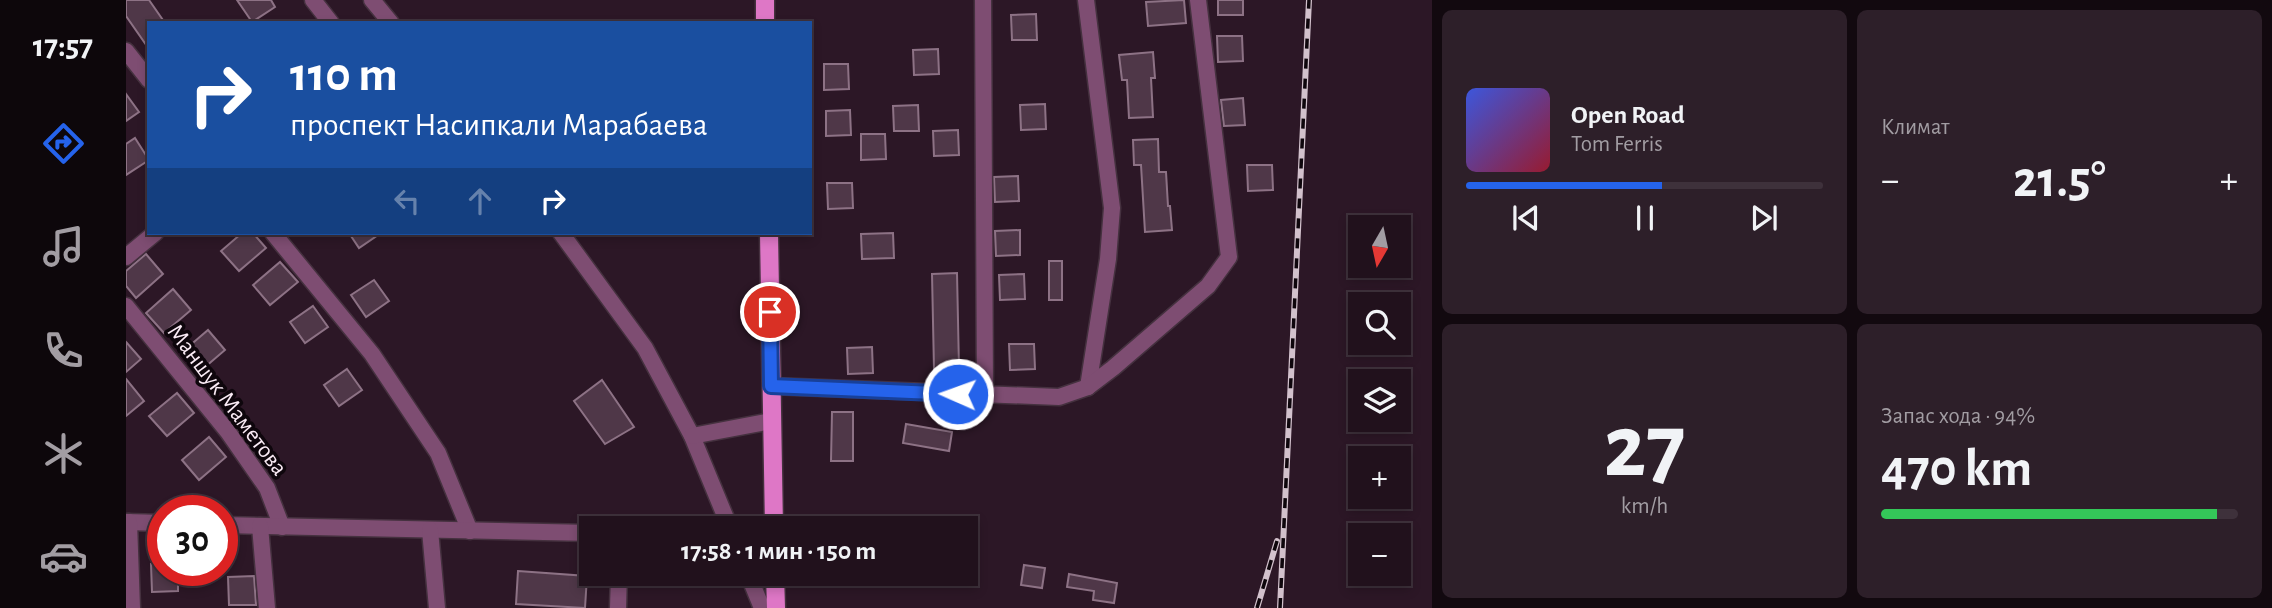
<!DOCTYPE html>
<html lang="ru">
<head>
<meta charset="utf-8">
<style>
  :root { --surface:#21111c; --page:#2d1f29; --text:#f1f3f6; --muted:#a29da3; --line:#3e313b; --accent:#2563eb }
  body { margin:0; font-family:"Alegreya Sans",sans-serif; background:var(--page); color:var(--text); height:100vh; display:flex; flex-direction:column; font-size:26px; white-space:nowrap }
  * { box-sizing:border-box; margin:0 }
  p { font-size:23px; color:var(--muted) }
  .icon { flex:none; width:38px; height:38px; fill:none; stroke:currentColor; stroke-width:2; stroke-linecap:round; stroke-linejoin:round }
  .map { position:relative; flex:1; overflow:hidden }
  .sheet { display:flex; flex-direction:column; gap:10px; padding:10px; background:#12090f; width:840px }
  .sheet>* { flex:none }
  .banner { position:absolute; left:21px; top:21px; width:665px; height:214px; border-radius:0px; box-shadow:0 4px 10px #0003,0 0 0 2px var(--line); background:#1a4fa0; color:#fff; overflow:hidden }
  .needle { width:46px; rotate:189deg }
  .controls { position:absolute; left:1222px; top:215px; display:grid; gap:14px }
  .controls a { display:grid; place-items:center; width:63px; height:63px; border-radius:0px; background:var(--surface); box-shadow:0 4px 10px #0003,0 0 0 2px var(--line); font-size:35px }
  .speed { position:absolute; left:21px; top:495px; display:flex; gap:14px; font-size:35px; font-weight:700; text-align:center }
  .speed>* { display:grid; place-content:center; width:91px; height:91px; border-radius:50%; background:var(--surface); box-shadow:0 4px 10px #0003,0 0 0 2px var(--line); line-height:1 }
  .speed .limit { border:10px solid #d22; background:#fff; color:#111 }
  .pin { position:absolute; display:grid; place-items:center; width:60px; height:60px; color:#fff; margin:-30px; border:4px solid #fff; border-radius:50%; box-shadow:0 2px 7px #0007 }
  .me { position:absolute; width:77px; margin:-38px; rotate:272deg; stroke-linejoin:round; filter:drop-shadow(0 0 5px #0008) }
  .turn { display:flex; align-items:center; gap:24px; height:147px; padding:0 28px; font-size:32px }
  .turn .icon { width:91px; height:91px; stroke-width:2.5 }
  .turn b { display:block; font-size:49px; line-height:60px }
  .lanes { display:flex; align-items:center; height:66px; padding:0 28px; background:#0003; justify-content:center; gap:35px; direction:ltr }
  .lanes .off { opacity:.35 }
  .big { font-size:52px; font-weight:700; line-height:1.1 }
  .sheet .tile { flex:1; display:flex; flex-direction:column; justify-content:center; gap:10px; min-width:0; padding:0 24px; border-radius:10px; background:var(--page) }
  .sheet .dial { align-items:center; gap:0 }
  .dial b { font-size:91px; line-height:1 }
  .song { display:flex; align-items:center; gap:21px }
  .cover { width:84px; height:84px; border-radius:10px; background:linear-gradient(135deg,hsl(230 70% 55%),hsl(350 70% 35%)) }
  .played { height:7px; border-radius:4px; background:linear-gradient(90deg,var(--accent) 55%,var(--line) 55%) }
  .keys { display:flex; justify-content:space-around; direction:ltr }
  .heat { display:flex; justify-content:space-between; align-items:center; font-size:38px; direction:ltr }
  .charge { height:10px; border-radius:5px; background:linear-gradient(90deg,#34c759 94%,var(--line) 0) }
  .sheet .tiles { flex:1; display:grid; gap:10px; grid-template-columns:repeat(2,1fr) }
  .trip { position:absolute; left:453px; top:516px; width:399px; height:70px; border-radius:0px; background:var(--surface); box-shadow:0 4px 10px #0003,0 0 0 2px var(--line); font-weight:700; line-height:70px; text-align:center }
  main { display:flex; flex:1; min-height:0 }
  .dock { display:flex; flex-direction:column; width:126px; justify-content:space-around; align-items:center; background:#0d070b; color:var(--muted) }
  .dock .icon { width:49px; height:49px }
  .dock .active { color:var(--accent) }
  .dock b { font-size:32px; color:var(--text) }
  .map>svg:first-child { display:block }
  .building { fill:#4f3748; stroke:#8d7285; stroke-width:2 }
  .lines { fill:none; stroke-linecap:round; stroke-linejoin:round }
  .minor-casing { stroke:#45313f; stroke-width:19 }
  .major-casing { stroke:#45313f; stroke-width:21 }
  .minor { stroke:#7e4d72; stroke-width:16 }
  .major { stroke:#de77c6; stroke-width:18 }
  .rail-casing { stroke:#d2c1cc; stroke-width:6 }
  .rail { stroke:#0e060c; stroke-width:3.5; stroke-dasharray:10; stroke-linecap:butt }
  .route-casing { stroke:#184099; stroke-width:18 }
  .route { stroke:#2563eb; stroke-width:12 }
  .labels { text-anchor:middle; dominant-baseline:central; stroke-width:7; stroke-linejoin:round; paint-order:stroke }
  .street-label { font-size:24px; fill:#fbecf6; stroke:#0e060c }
</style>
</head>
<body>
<main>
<nav class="dock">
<b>17:57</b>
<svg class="icon active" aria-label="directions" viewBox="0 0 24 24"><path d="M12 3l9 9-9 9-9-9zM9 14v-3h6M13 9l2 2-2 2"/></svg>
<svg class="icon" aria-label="music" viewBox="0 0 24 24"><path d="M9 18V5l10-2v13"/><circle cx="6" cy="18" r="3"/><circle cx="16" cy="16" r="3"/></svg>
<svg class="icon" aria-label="phone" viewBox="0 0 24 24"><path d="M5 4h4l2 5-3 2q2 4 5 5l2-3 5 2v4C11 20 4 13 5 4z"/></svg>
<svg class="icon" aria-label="climate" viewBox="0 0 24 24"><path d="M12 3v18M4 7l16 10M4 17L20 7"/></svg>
<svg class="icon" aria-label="car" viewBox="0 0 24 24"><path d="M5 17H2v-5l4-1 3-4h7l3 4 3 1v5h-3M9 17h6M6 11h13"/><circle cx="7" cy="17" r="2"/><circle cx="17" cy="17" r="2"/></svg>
</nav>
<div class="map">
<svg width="1306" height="608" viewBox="0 0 1306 608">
  <rect width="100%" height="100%" fill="#2c1726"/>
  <!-- building -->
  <g class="building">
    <polygon points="0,0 23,0 39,23 23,23 23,49 0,16"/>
    <polygon points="111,0 145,0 149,7 126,22"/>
    <polygon points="1058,0 1060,23 1022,26 1020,2"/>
    <rect x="1092" y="0" width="25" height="15"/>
    <polygon points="910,14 911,40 886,40 885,15"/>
    <polygon points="1091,36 1116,36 1117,61 1092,62"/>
    <polygon points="812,49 813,74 788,75 787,50"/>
    <polygon points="1027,52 1029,78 1025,78 1027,117 1003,118 1001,80 996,80 993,55"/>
    <polygon points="698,64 722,64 723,89 698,90"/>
    <polygon points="0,94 13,112 0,121"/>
    <polygon points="1117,98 1119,125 1098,126 1095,100"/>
    <polygon points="919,104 920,129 895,130 894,105"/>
    <polygon points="792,105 793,131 768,131 767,106"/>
    <polygon points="724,110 725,135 700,136 700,111"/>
    <polygon points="832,130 833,155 808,156 807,131"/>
    <polygon points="735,134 759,134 760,159 735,160"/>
    <polygon points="9,138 23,160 0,175 0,144"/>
    <polygon points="1032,139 1033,172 1040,172 1042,206 1044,206 1046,230 1019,232 1015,165 1008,165 1007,140"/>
    <polygon points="1121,165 1146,165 1147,190 1122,191"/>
    <polygon points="892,176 893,201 869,202 868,177"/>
    <polygon points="701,183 726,183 727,208 702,209"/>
    <polygon points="894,230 894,255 870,256 869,231"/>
    <polygon points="116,233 127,233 140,248 113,271 95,251"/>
    <polygon points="223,233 255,233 233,248"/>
    <polygon points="767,233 768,258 736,259 735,234"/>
    <polygon points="20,254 37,274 10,298 0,286 0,271"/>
    <rect x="923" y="261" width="13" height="39"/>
    <polygon points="154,262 172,282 144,305 127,285"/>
    <polygon points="831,273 833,368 808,369 806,274"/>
    <polygon points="898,274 899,299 874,300 873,275"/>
    <polygon points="248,280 263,301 240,317 225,295"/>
    <polygon points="47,289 65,310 38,333 20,313"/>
    <polygon points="187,306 202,327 179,343 164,322"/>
    <polygon points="82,330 99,350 72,373 55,353"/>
    <polygon points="0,342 15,359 0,372"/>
    <polygon points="883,344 908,344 909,369 884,370"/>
    <polygon points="746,347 747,373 722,374 721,348"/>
    <polygon points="221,369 236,390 213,406 198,385"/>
    <polygon points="0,379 18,401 0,416"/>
    <polygon points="476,380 508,427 479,444 448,401"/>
    <polygon points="51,393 68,413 41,436 23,416"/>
    <polygon points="706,412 727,412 727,461 705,461"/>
    <polygon points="780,424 826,432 823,451 777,443"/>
    <polygon points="83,437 100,457 73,480 56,460"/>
    <polygon points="25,564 37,564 37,570 52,570 52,591 26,592"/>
    <polygon points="898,565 919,568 916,588 895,585"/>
    <polygon points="392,571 461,576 459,608 390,604"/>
    <polygon points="943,574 991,583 988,603 967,600 968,591 941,587"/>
    <polygon points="128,576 130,605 103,605 102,577"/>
  </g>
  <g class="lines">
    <defs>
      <g id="minor">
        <polyline points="187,0 205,23"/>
        <polyline points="246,0 265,23"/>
        <polyline points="857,0 859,395"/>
        <polyline points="960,0 986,208 982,259 962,387"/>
        <polyline points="0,51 23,80"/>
        <polyline points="147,233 246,354 312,453 344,531"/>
        <polyline points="435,233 519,348 566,436 604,528"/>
        <polyline points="0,257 29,233"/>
        <polyline points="0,306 102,432 141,488 156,527"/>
        <polyline points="645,386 933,397 962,387 987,368 1082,286 1103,257 1072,0"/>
        <polyline points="566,436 645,421"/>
        <polyline points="0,522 37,523"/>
        <polyline points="3,522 6,608"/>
        <polyline points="96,525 466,533"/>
        <polyline points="134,526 141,608"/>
        <polyline points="304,530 311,608"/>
        <polyline points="622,574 636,608"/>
        <polyline points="492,608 493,574"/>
      </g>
      <g id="major">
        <polyline points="639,0 639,23"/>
        <polyline points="643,233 648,528"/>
        <polyline points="649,574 650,608"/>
      </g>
    </defs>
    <!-- minor casing -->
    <use href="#minor" class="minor-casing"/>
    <!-- major casing -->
    <use href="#major" class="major-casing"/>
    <!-- minor -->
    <use href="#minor" class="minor"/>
    <!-- major -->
    <use href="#major" class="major"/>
    <defs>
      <g id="rail">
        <polyline points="1131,608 1151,541"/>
        <polyline points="1154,608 1183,0"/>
      </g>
    </defs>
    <!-- rail casing -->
    <use href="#rail" class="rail-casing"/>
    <!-- rail -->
    <use href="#rail" class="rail"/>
  </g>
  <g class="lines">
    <defs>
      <polyline id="route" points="644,312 645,386 832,394"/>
    </defs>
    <!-- route casing -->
    <use href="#route" class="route-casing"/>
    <!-- route -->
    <use href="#route" class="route"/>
  </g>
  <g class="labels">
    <!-- street labels -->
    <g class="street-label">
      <text transform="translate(101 400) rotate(53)">Маншук Маметова</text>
    </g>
  </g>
</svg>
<div class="controls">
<a><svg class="needle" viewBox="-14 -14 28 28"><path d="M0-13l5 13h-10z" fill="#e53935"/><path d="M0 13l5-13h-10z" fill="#a29da3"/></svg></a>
<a><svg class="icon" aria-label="search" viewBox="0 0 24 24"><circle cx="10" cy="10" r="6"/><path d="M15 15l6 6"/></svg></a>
<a><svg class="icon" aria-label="layers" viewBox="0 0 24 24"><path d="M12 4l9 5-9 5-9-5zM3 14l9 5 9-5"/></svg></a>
<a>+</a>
<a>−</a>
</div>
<div class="speed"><div class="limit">30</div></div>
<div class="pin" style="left:644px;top:312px;background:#d93025"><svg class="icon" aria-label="arrive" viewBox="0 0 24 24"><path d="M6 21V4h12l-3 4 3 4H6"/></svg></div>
<svg class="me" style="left:832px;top:394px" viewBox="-20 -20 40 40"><circle r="17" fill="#2563eb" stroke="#fff" stroke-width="3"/><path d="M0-11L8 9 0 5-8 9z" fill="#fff"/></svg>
<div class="trip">17:58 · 1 мин · 150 m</div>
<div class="banner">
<div class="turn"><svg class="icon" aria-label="right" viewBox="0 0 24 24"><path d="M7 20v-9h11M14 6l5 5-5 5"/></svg><div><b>110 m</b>проспект Насипкали Марабаева</div></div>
<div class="lanes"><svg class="icon off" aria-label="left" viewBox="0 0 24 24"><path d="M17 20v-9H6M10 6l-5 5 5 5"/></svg><svg class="icon off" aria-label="ahead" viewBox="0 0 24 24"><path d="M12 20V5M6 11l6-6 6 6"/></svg><svg class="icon" aria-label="right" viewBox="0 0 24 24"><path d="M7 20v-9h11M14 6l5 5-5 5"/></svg></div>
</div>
</div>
<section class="sheet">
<div class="tiles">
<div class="tile">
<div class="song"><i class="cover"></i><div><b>Open Road</b><p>Tom Ferris</p></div></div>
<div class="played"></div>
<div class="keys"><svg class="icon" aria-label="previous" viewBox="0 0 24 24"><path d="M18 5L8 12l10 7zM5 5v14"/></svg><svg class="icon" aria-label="pause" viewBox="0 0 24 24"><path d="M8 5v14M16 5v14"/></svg><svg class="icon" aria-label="next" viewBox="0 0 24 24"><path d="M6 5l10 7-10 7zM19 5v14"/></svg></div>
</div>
<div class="tile"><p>Климат</p>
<div class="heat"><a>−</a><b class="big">21.5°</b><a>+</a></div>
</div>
<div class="tile dial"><b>27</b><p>km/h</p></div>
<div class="tile"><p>Запас хода · 94%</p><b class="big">470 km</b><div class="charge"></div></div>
</div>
</section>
</main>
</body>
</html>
